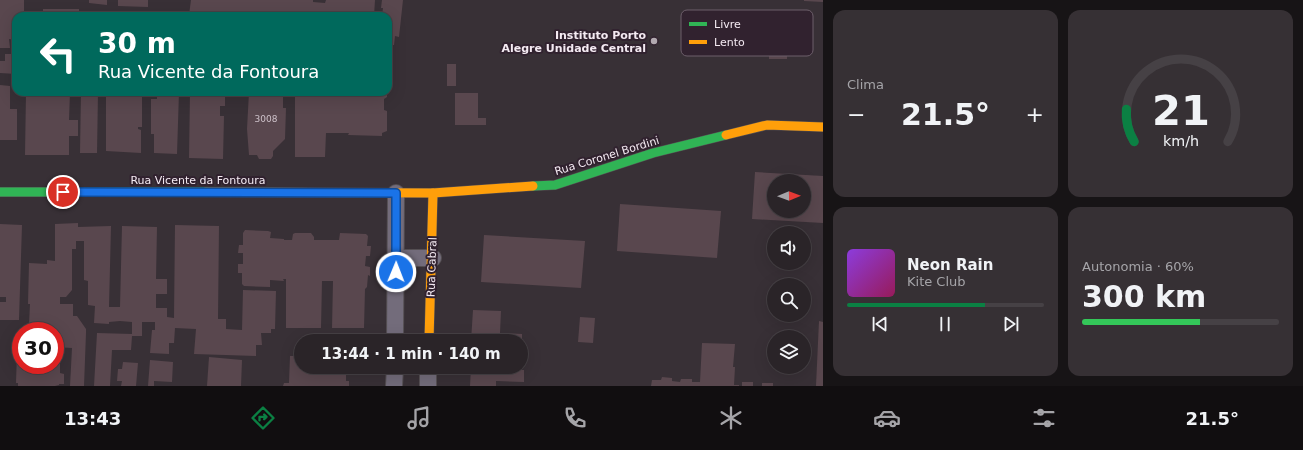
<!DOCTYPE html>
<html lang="pt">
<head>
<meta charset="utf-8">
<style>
  :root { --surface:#2a2428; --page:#363034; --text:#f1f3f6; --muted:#a5a4a8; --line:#464145; --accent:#0b8043 }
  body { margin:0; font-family:"DejaVu Sans",sans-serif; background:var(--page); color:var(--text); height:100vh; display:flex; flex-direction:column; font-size:15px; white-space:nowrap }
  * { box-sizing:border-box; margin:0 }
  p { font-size:13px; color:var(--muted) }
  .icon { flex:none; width:22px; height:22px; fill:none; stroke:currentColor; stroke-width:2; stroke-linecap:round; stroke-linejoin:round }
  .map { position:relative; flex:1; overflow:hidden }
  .drawer { display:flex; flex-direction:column; gap:10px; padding:10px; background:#171416; width:480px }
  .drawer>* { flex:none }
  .guide { position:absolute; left:12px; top:12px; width:380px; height:84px; border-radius:12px; box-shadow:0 4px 16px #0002,0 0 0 1px var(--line); background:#00695c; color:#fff; overflow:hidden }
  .needle { width:26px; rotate:89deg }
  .buttons { position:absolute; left:767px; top:174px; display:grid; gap:8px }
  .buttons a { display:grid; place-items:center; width:44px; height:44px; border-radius:50%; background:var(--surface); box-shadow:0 4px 16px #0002,0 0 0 1px var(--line); font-size:20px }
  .speed { position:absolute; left:12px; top:322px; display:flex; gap:8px; font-size:20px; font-weight:700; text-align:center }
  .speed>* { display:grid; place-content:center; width:52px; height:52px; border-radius:50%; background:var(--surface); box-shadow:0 4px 16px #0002,0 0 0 1px var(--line); line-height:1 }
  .speed .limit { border:6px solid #d22; background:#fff; color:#111 }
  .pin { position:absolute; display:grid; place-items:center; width:34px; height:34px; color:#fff; margin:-17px; border:2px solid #fff; border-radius:50%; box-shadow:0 1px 4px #0007 }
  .me { position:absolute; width:44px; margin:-22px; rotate:1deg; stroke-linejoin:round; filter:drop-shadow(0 0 3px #0008) }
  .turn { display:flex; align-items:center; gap:14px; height:84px; padding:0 20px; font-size:18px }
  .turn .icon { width:52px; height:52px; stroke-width:2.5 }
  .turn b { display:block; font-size:28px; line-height:34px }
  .big { font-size:30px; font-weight:700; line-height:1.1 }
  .drawer .card { flex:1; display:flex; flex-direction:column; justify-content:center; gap:6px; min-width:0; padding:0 14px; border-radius:12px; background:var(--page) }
  .drawer .dial { align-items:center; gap:0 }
  .dial svg { height:104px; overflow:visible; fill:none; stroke:var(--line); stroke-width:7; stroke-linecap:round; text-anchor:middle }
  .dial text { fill:var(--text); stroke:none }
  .song { display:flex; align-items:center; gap:12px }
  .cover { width:48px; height:48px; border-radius:6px; background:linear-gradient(135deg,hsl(270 70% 55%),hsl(330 70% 35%)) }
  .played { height:4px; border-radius:2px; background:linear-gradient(90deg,var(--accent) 70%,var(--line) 70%) }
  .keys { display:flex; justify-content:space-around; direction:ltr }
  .heat { display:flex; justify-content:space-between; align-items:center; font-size:22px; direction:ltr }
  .charge { height:6px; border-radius:3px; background:linear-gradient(90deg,#34c759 60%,var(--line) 0) }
  .drawer .tiles { flex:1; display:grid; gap:10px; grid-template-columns:repeat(2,1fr) }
  .trip { position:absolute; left:294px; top:334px; width:234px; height:40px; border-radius:20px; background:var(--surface); box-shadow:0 4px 16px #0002,0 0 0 1px var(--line); font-weight:700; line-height:40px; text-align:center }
  .menu { display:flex; height:64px; justify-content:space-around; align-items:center; background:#110e10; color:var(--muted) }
  .menu .icon { width:28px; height:28px }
  .menu .current { color:var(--accent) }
  .menu b { font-size:18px; color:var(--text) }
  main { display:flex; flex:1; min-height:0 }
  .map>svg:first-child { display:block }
  .building { fill:#59474e; fill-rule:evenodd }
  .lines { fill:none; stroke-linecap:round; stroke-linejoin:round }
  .street-casing { stroke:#554f53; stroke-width:18 }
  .fast-casing { stroke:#554f53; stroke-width:10 }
  .slow-casing { stroke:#554f53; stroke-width:10 }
  .street { stroke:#736c7b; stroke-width:16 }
  .fast { stroke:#30b455; stroke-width:9 }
  .slow { stroke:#ff9f0a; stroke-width:9 }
  .route-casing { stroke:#114b97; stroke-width:10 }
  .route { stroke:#1a73e8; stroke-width:7 }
  .poi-dot { fill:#b2a9b0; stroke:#31222f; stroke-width:1.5 }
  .labels { text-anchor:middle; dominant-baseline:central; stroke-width:4; stroke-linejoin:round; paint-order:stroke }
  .number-label { font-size:9px; fill:#cdc1c9 }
  .poi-label { font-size:11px; font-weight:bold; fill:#f4eaf2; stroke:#31222f; text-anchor:end }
  .street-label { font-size:11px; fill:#f4eaf2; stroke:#31222f }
  .key { fill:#31222f; stroke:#6c5e6a; stroke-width:1 }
  .key-label { font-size:11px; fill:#f4eaf2 }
</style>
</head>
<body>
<main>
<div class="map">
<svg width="823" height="386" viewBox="0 0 823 386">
  <rect width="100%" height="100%" fill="#383036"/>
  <!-- building -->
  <g class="building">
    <polygon points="0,0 24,0 24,12 43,12 43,9 79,9 79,16 16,16 16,40 9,39 10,48 0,48"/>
    <polygon points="89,0 107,0 107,5 89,3"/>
    <polygon points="118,0 148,0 148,7 118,6"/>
    <polygon points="191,0 313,0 313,2 325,3 326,0 375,0 374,16 194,16 189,15"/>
    <polygon points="382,0 403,0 399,37 395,36 394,45 388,45 388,16 382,16 383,8 381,8"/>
    <polygon points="804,0 823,0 823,2 804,1"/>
    <polygon points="769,33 788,33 787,59 769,59"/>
    <polygon points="5,54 16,54 16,74 0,73 0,61 5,61"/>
    <rect x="447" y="64" width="9" height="22"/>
    <polygon points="0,85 10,86 10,109 17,109 17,140 0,140"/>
    <polygon points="26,92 70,92 69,120 78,120 78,136 69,136 69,155 25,155"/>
    <polygon points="81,92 98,92 97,153 80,153"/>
    <polygon points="106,92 142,92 142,127 138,127 138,129 141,130 141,153 106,151"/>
    <polygon points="157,92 179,92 177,154 154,153 154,134 151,134 151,99 157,99"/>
    <polygon points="190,92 222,92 222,95 225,95 225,106 220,106 220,116 224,116 223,159 189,158"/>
    <polygon points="249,92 283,92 283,108 286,108 285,139 273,151 273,156 271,159 259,159 257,155 249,155 247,129"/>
    <polygon points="295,92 387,92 387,97 384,99 384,110 387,111 387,131 382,133 382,136 348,135 349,133 326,133 325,157 295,157"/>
    <polygon points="455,93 478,93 478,118 486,118 486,125 455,125"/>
    <path d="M755 172 823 176V223L752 219ZM774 181H804V211H774Z"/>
    <polygon points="620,204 721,211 717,258 617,251"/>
    <polygon points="78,223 78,227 111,226 109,307 120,307 122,226 157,227 156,279 167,279 167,294 156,294 156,308 167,308 167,317 174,318 175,225 219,226 218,319 226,319 226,329 242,330 243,290 276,291 275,329 271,329 271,333 261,333 262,345 256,345 256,356 194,354 196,329 175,328 174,343 169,343 169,354 150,353 152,330 155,330 155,322 142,322 142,336 132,336 131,350 112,350 110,386 94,386 97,333 132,334 132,322 120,321 109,322 109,324 94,323 95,306 88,305 88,281 84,280 84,241 76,241 76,249 72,249 72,290 66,297 60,297 60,304 73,304 73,316 77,316 86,329 86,333 84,386 70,386 72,348 55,347 55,331 27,331 27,324 29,324 30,304 28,304 29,263 47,264 47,260 55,261 55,224"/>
    <polygon points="0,224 22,225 19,320 0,320 0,302 6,302 6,297 0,297"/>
    <polygon points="245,230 268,231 271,232 270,238 284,239 284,240 292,240 293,234 295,233 311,233 314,237 314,240 339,240 340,233 366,234 368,236 367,246 371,246 370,256 366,256 365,266 370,267 370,276 368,275 367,287 365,289 364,328 332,328 333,281 322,281 321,328 286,328 286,279 283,279 284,281 270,280 270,287 244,286 242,284 242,273 238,273 238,264 243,264 243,253 238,253 239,245 243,245 243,233"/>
    <polygon points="484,235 585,241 581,288 481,282"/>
    <polygon points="473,310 501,311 500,333 522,334 522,341 471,341"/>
    <polygon points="580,317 595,318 593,343 578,342"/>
    <polygon points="819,321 823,322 823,386 816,386"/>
    <polygon points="702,343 735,344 733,367 735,367 734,385 739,385 739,386 651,386 652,380 661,380 662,377 672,378 672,381 680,382 681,379 692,379 692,382 700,382"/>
    <polygon points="17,352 21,352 21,365 55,365 55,353 60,353 60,373 64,374 64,384 59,384 59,385 55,386 18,386 18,383 16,383"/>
    <polygon points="290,356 301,356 301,367 348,367 348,372 346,372 346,381 349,381 349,386 283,386 284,383 289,383"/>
    <polygon points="209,357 242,360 241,386 207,386"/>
    <polygon points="150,360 173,362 172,382 154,381 154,386 148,386"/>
    <polygon points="123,362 138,363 136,386 121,386 122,381 117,381 118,369 122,369"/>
    <polygon points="471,367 517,367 517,370 524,370 524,382 496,381 496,386 470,386"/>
    <rect x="742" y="382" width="11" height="4"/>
    <rect x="762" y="383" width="11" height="3"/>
  </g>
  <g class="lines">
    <defs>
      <g id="street">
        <polyline points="396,258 433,258"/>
        <polyline points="395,341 396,193"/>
        <polyline points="394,386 395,367"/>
        <polyline points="428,386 428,367"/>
      </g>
      <g id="fast">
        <polyline points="533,186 555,185 653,153 726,135"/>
        <polyline points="0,192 206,192"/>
      </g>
      <g id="slow">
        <polyline points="726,135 767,125 823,127"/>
        <polyline points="206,192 433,193 533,186"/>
        <polyline points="429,341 433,193"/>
      </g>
    </defs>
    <!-- street casing -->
    <use href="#street" class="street-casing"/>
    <!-- fast casing -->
    <use href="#fast" class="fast-casing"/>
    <!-- slow casing -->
    <use href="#slow" class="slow-casing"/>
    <!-- street -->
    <use href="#street" class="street"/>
    <!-- fast -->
    <use href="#fast" class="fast"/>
    <!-- slow -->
    <use href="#slow" class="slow"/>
  </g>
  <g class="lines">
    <defs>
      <polyline id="route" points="63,192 396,193 396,272"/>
    </defs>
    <!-- route casing -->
    <use href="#route" class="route-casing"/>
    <!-- route -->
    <use href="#route" class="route"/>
  </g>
  <!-- markers -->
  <circle class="poi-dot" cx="654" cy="41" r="4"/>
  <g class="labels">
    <!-- number labels -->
    <g class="number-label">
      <text x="266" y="119">3008</text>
    </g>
    <!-- poi labels -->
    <g class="poi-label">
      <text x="646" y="35">Instituto Porto<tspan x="646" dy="13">Alegre Unidade Central</tspan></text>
    </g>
    <!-- street labels -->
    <g class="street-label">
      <text transform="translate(607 156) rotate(-17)">Rua Coronel Bordini</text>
      <text x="198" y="180">Rua Vicente da Fontoura</text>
      <text transform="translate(432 267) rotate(-88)">Rua Cabral</text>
    </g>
  </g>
  <!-- legend -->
  <rect x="681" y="10" width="132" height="46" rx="6" class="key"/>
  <rect x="689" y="22" width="18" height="4" fill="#30b455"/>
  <rect x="689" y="40" width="18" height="4" fill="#ff9f0a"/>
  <g class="key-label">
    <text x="714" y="28">Livre</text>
    <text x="714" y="46">Lento</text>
  </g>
</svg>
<div class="buttons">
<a><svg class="needle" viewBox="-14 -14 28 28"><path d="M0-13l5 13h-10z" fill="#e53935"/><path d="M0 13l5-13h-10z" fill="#a5a4a8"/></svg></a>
<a><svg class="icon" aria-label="sound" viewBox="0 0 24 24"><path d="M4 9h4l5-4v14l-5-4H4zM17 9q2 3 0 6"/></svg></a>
<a><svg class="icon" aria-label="search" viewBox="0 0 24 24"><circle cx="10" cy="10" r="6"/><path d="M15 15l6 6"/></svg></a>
<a><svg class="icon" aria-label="layers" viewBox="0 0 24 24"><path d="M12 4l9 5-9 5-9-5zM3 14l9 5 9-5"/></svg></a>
</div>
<div class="speed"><div class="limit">30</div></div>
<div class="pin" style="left:63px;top:192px;background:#d93025"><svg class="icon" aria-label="arrive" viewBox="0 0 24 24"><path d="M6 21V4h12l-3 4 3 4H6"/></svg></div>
<svg class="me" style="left:396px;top:272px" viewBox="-20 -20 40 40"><circle r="17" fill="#1a73e8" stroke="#fff" stroke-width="3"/><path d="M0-11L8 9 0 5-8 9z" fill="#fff"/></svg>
<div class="trip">13:44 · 1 min · 140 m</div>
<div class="guide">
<div class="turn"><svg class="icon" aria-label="left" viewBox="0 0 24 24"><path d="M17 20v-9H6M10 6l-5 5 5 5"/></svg><div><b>30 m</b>Rua Vicente da Fontoura</div></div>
</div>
</div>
<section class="drawer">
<div class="tiles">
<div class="card"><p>Clima</p>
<div class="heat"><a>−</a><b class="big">21.5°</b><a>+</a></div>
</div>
<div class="card dial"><svg viewBox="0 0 100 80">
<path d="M14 69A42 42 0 1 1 86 69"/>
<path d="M14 69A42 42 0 0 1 8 44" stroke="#0b8043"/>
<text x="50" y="56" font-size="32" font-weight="700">21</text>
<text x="50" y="72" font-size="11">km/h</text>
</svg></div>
<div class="card">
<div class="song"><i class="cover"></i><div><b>Neon Rain</b><p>Kite Club</p></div></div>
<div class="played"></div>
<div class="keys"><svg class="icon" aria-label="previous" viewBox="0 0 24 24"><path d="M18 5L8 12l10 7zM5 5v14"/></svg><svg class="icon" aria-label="pause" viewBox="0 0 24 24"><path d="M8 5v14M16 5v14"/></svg><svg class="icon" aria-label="next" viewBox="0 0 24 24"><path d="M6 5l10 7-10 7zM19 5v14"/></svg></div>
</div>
<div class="card"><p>Autonomia · 60%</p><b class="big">300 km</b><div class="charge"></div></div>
</div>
</section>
</main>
<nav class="menu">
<b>13:43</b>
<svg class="icon current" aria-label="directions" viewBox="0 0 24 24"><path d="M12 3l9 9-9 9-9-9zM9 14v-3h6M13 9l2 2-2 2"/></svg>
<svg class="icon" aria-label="music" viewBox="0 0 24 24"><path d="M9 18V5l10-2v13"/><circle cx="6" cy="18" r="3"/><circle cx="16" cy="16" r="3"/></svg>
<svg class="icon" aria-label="phone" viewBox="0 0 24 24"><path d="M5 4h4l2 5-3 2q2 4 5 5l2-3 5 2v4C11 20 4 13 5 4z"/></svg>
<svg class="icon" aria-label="climate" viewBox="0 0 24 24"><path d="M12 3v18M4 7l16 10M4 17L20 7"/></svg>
<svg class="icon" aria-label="car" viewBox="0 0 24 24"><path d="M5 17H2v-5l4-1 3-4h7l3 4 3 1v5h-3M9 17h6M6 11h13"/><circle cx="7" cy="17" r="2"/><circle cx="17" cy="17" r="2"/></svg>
<svg class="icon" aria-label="filters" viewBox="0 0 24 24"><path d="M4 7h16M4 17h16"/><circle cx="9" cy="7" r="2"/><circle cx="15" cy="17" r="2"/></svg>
<b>21.5°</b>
</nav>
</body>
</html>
